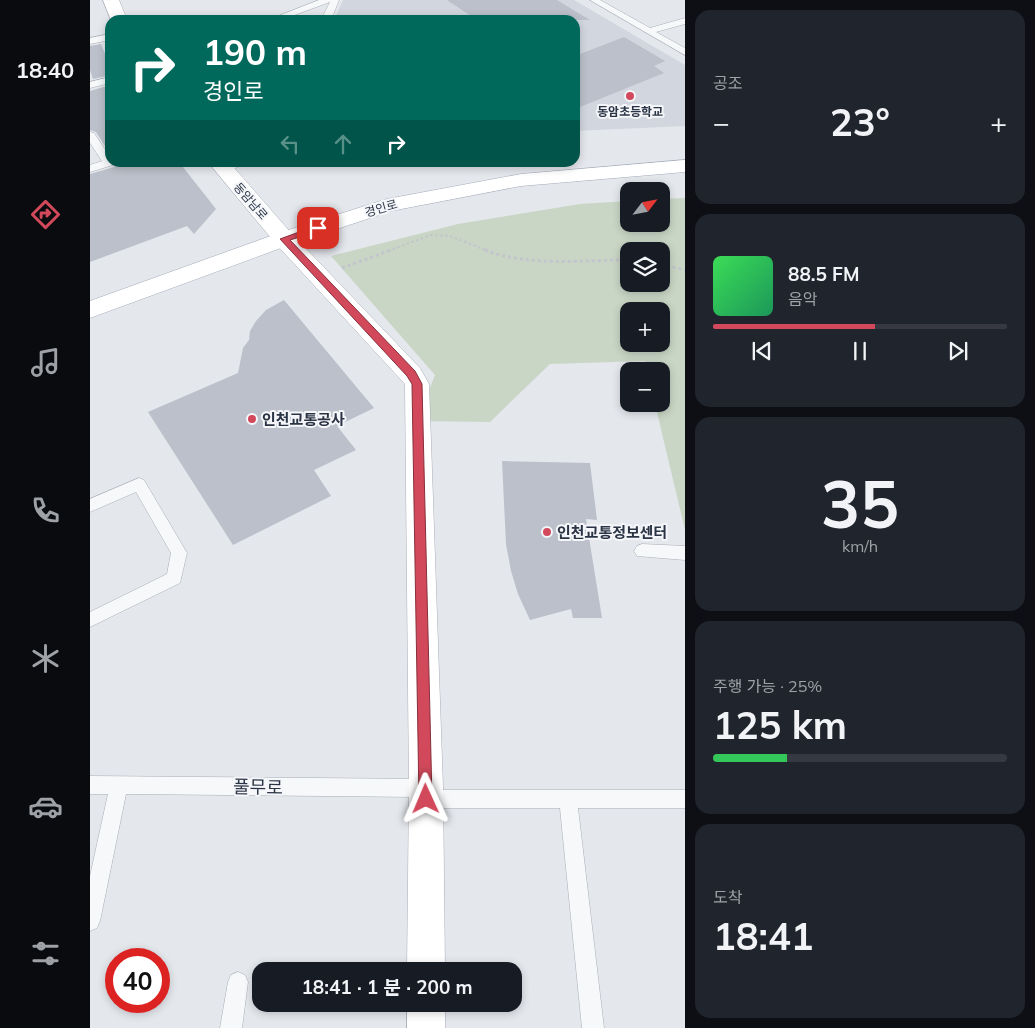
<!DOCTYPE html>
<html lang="ko">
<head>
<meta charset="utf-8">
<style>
  :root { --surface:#171b24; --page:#20242c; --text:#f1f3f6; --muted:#9ea1a6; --line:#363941; --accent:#d1495b }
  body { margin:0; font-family:Mulish,"Noto Sans KR",sans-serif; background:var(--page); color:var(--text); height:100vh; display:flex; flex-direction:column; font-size:19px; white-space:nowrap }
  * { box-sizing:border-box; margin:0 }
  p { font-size:16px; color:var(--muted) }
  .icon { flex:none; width:28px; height:28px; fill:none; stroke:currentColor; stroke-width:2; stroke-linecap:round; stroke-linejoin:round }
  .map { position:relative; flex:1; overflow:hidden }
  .details { display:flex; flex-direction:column; gap:10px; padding:10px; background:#0d0f14; width:350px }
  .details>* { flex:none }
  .hud { position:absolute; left:15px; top:15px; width:475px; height:152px; border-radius:15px; box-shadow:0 2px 8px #0003; background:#00695c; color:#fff; overflow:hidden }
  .needle { width:32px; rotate:58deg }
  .tools { position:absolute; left:530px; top:182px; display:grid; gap:10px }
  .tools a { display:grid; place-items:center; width:50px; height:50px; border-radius:10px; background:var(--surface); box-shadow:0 2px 8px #0003; font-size:25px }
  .speed { position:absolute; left:15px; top:948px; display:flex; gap:10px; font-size:25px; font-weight:700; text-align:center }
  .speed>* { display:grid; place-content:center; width:65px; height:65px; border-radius:50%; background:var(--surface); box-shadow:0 2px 8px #0003; line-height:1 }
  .speed .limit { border:8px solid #d22; background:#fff; color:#111 }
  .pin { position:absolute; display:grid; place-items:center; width:42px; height:42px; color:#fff; margin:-21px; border-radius:10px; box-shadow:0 2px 8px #0006 }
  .me { position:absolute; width:55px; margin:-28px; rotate:359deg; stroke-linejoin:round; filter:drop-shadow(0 0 4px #0008) }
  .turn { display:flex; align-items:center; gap:18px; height:105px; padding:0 15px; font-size:22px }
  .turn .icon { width:65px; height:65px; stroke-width:2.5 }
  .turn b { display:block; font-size:35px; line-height:42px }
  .lanes { display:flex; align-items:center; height:48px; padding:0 15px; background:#0003; justify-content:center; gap:25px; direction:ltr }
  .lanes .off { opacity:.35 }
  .big { font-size:38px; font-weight:700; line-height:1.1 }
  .details .widget { flex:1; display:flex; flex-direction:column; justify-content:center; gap:8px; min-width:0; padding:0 18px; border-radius:15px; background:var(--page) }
  .details .dial { align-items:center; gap:0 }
  .dial b { font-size:65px; line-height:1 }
  .song { display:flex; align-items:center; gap:15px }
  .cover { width:60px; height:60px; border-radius:8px; background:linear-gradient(135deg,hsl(130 70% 55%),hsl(150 70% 35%)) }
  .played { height:5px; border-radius:2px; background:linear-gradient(90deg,var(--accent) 55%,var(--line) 55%) }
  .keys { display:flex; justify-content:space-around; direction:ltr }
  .heat { display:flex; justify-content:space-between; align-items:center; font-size:28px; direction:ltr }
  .charge { height:8px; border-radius:4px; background:linear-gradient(90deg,#34c759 25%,var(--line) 0) }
  .trip { position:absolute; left:162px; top:962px; width:270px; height:50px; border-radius:15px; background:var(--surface); box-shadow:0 2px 8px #0003; font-weight:700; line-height:50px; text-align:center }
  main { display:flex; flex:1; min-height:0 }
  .dock { display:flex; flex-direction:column; width:90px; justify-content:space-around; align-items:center; background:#090b0e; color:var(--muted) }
  .dock .icon { width:35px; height:35px }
  .dock .selected { color:var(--accent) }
  .dock b { font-size:22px; color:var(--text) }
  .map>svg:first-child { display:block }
  .built { fill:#d2d6de }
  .green { fill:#c9d6c5; fill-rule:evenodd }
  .building { fill:#bbc0ca }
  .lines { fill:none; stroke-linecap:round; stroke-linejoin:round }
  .lane-casing { stroke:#a9aeb7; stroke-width:1 }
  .secondary-casing { stroke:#a9aeb7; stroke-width:1 }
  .primary-casing { stroke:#a3abb8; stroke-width:1 }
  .path-far1 { stroke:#c2c5cb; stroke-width:2; stroke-dasharray:2.5 2.5; stroke-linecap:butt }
  .path { stroke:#c2c5cb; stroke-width:3; stroke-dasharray:3 3; stroke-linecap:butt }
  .lane { fill:#f7f8fa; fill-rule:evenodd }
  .secondary { fill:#fff; fill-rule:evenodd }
  .primary { fill:#fff; fill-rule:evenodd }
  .route { fill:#d1495b; stroke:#882f3b }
  .poi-dot { fill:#d1495b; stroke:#f4f6f9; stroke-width:2 }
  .labels { text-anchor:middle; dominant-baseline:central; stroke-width:4; stroke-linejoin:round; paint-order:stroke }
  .far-poi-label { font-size:12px; font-weight:bold; fill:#2b3445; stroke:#f4f6f9 }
  .far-street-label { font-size:12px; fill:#2b3445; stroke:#f4f6f9 }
  .poi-label { font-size:15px; font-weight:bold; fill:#2b3445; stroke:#f4f6f9; text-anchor:start }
  .near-street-label { font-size:18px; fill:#2b3445; stroke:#f4f6f9 }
</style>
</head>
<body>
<main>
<nav class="dock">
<b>18:40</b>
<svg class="icon selected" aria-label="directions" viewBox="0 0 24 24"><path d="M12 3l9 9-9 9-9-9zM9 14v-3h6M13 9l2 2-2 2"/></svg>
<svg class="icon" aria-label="music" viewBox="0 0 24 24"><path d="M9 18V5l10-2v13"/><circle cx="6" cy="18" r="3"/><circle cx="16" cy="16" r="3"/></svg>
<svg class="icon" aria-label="phone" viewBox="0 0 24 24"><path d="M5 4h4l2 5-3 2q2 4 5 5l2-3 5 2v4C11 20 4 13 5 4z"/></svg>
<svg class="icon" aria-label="climate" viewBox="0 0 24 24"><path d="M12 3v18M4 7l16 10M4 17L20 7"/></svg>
<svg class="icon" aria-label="car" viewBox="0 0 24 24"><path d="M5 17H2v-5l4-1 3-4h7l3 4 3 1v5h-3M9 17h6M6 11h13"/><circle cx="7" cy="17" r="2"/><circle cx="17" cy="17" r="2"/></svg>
<svg class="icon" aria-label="filters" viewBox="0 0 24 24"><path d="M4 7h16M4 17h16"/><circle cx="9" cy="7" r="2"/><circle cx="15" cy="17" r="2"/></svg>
</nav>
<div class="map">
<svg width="595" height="1028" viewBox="0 0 595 1028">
  <rect width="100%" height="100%" fill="#e4e7ec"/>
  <!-- built -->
  <polygon class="built" points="253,0 484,0 595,65 595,126 485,131 485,20 244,20"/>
  <!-- green -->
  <path class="green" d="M595 198V530L565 404H571V371H558L555 361 460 364 400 422 327 421 345 375 241 256 368 224 490 204 539 201V224H571V199ZM539 251H571V284H539ZM539 311H571V344H539Z"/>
  <!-- building -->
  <g class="building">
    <polygon points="357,0 467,0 500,20 387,20"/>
    <polygon points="534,37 575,61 564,66 574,73 485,109 485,56"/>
    <polygon points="11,44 20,66 20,75 3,79 0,70 0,46"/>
    <polygon points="20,85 20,154 6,132 0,130 0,91"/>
    <polygon points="27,162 89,162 126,209 104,234 97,226 0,262 0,174 24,167"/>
    <polygon points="194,300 284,408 247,426 266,450 224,470 241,496 143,545 58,412 148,373 153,348 159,340 160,331 166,321 176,310"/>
    <polygon points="412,461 500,463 507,520 496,519 512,618 483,618 481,609 440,620 428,594 421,571 416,544"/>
  </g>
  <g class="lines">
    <defs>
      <g id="lane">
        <polygon points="229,0 249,0 241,20 231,20 240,2 191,20 178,20"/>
        <polygon points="500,0 510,0 560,28 595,18 595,24 566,32 595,48 595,55"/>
        <polygon points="20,34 20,40 0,44 0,38"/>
        <polygon points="20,77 20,83 0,88 0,82"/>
        <polygon points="0,132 4,133 20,157 20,162 25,162 23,165 0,172 0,165 12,161 0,143"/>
        <polygon points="141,162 154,162 139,173 131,173 130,171"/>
        <polygon points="49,478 54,480 97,553 90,583 0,627 0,612 77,574 81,553 46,492 0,512 0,499"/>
        <polygon points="552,544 595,546 595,560 547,556 544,551 547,546"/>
        <polygon points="0,776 336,779 342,782 344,790 595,790 595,808 488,808 514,1028 492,1028 470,808 336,808 330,805 328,797 36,794 10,921 7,928 0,931 0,876 18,794 0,794"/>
        <polygon points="148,972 155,975 158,982 152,1028 130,1028 138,982 141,975"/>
      </g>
      <g id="secondary">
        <polygon points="13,0 29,0 37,20 21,20"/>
        <polygon points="118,162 139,162 202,234 330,368 339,384 353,788 355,971 317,971 319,788 315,384 186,244"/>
        <rect x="317" y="1004" width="38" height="24"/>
      </g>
      <polygon id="primary" points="595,160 595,172 431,186 301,211 202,244 0,318 0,301 186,234 297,199 431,174"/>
    </defs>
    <!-- lane casing -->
    <use href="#lane" class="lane-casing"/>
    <!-- secondary casing -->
    <use href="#secondary" class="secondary-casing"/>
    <!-- primary casing -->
    <use href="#primary" class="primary-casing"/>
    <!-- path-far1 -->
    <polyline class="path-far1" points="298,251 341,235 360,236 398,251"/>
    <!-- path -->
    <g class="path">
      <path d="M395 250C439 267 492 260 539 260"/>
      <polyline points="571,264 595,270"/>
      <polyline points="252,268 301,250"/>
    </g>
    <!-- lane -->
    <use href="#lane" class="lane"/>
    <!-- secondary -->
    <use href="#secondary" class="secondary"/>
    <!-- primary -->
    <use href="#primary" class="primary"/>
  </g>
  <!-- route -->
  <polygon class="route" points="228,225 232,226 232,230 200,240 325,371 332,384 342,799 340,804 336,806 331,804 329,799 322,384 317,376 190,239"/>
  <!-- markers -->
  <g class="poi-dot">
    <circle cx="540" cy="96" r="5"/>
    <circle cx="162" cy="419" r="5"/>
    <circle cx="457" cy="532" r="5"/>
  </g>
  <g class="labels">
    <!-- far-poi labels -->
    <g class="far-poi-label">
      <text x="540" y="111">동암초등학교</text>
    </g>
    <!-- far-street labels -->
    <g class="far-street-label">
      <text transform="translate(161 201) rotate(49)">동암남로</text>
      <text transform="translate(291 208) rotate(-16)">경인로</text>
    </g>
    <!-- poi labels -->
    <g class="poi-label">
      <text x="172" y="419">인천교통공사</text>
      <text x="467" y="532">인천교통정보센터</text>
    </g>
    <!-- near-street labels -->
    <g class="near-street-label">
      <text transform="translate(168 787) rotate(1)">풀무로</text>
    </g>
  </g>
</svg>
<div class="tools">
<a><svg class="needle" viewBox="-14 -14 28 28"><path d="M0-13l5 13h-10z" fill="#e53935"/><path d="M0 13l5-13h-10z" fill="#9ea1a6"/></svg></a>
<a><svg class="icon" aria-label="layers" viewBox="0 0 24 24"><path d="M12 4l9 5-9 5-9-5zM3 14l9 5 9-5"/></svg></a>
<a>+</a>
<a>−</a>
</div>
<div class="speed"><div class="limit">40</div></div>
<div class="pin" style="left:228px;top:228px;background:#d93025"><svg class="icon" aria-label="arrive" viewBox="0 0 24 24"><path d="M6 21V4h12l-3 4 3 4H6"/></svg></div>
<svg class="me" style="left:336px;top:799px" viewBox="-20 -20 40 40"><path d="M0-17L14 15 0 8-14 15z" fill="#d1495b" stroke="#fff" stroke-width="4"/></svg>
<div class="trip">18:41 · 1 분 · 200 m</div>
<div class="hud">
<div class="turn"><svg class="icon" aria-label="right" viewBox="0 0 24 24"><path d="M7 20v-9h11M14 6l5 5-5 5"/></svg><div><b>190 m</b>경인로</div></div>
<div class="lanes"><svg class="icon off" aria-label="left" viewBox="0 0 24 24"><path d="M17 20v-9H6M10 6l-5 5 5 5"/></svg><svg class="icon off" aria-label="ahead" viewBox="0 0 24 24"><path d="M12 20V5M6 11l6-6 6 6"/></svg><svg class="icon" aria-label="right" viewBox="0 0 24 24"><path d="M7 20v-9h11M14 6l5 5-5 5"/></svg></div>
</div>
</div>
<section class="details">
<div class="widget"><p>공조</p>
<div class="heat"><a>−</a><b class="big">23°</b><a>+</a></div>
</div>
<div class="widget">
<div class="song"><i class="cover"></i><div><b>88.5 FM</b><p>음악</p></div></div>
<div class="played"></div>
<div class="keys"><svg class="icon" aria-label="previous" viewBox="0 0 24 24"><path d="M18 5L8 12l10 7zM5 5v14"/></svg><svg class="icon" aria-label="pause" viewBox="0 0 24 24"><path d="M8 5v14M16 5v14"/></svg><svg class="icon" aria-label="next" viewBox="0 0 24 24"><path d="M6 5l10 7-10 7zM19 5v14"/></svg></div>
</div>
<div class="widget dial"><b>35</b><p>km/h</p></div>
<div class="widget"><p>주행 가능 · 25%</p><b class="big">125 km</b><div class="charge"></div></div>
<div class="widget"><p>도착</p><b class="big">18:41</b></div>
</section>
</main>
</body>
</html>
